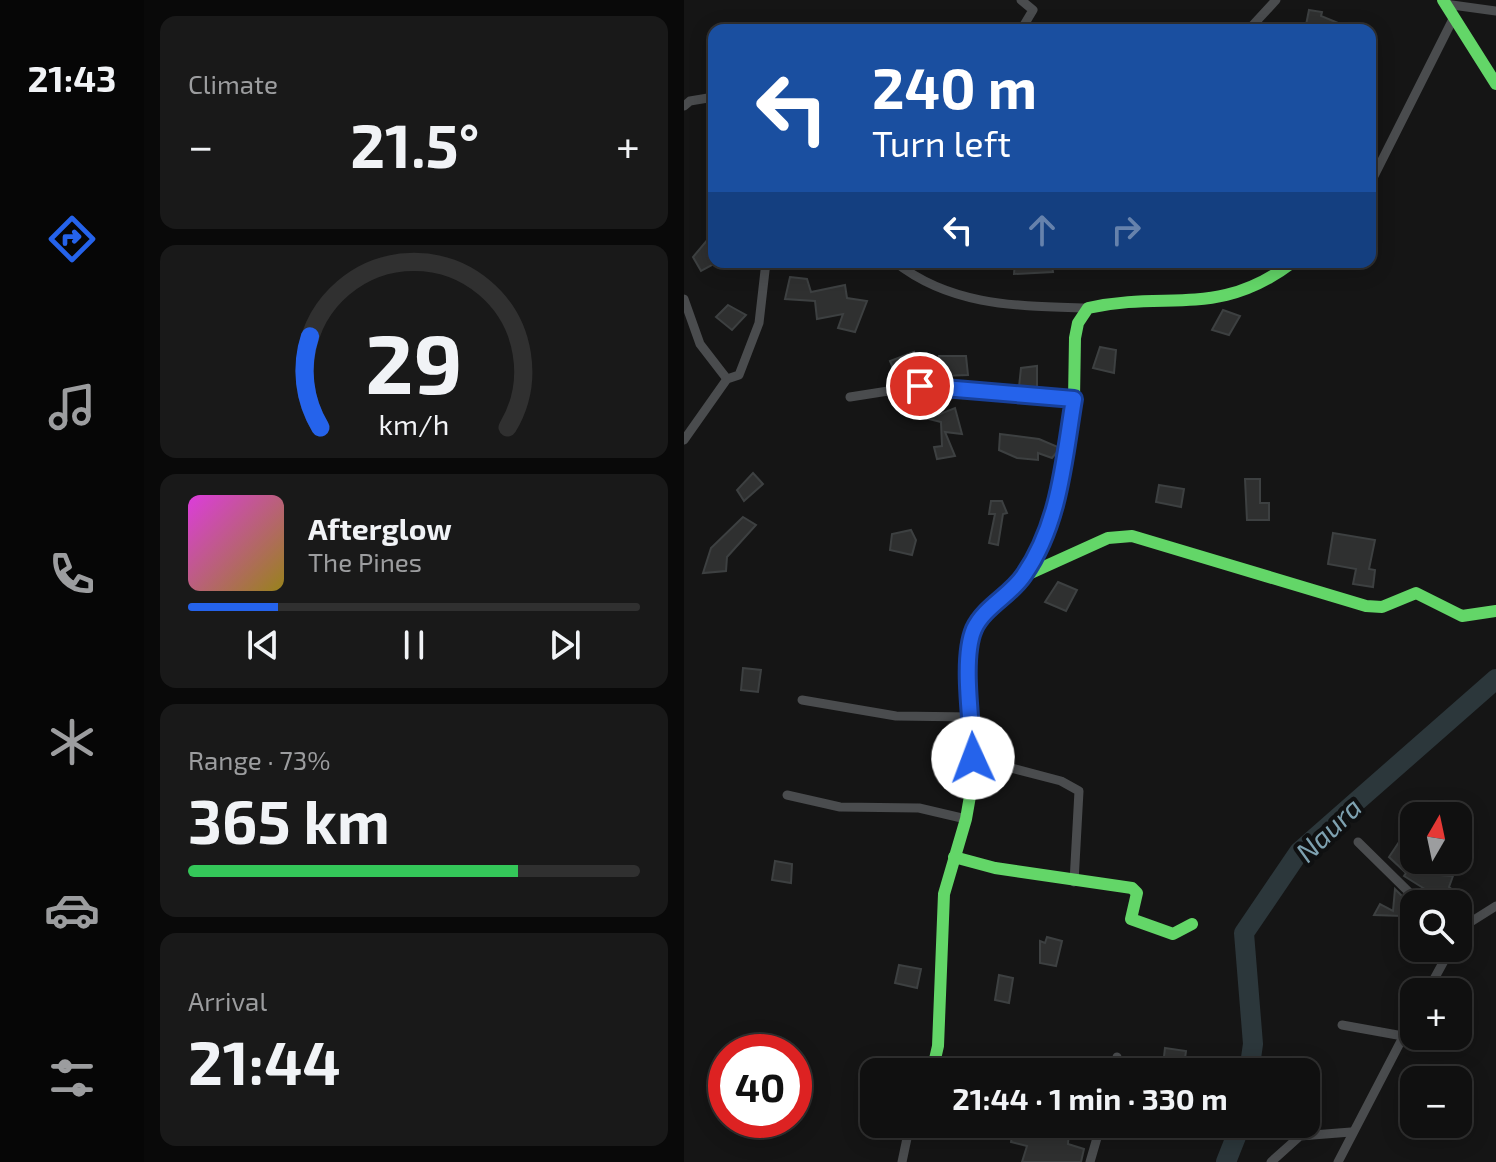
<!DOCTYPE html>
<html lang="en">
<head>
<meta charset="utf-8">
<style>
  :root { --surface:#101010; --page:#191919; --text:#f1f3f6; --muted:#9c9d9f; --line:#303030; --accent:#2563eb }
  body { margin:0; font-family:"Exo 2",sans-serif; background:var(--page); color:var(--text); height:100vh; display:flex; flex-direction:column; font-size:30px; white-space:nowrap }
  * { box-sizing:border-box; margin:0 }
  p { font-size:26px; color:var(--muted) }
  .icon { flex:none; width:44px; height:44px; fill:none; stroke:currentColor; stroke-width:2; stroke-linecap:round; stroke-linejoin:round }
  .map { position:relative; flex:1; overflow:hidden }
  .drawer { display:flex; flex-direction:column; gap:16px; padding:16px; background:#090909; width:540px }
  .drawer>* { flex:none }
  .hud { position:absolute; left:24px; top:24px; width:668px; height:244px; border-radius:16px; box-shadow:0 4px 20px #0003,0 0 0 2px var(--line); background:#1a4fa0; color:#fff; overflow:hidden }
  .needle { width:52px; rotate:9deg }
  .fabs { position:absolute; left:716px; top:802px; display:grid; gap:16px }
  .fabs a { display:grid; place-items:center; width:72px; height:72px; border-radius:16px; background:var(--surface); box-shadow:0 4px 20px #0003,0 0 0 2px var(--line); font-size:40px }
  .speed { position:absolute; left:24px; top:1034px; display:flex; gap:16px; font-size:40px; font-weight:700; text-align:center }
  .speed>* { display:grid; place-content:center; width:104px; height:104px; border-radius:50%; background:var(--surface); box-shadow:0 4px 20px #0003,0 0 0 2px var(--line); line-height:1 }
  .speed .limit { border:12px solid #d22; background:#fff; color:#111 }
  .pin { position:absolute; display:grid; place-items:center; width:68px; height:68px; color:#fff; margin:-34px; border:4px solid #fff; border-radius:50%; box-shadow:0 2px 8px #0007 }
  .me { position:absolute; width:88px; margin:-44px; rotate:358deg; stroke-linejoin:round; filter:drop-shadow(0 0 6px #0008) }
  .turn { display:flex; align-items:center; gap:28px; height:168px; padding:0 32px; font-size:36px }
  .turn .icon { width:104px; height:104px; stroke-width:2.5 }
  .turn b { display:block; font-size:56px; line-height:68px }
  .lanes { display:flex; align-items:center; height:76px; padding:0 32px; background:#0003; justify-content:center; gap:40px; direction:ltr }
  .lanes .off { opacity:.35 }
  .big { font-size:60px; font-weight:700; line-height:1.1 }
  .drawer .card { flex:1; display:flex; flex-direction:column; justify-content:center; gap:12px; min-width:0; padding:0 28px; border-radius:16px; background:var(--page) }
  .drawer .dial { align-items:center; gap:0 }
  .dial svg { height:208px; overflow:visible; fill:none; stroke:var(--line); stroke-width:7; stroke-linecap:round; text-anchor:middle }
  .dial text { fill:var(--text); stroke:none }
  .song { display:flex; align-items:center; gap:24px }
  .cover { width:96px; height:96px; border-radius:12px; background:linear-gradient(135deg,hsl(300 70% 55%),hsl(50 70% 35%)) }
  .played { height:8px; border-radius:4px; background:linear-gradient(90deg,var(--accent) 20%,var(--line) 20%) }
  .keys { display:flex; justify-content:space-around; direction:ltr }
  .heat { display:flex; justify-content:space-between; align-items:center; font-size:44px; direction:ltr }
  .charge { height:12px; border-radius:6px; background:linear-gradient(90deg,#34c759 73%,var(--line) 0) }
  .trip { position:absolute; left:176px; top:1058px; width:460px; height:80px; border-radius:16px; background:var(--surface); box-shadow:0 4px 20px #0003,0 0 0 2px var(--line); font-weight:700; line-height:80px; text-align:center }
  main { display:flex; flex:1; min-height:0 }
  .menu { display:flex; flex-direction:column; width:144px; justify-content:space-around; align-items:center; background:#060606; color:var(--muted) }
  .menu .icon { width:56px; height:56px }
  .menu .current { color:var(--accent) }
  .menu b { font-size:36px; color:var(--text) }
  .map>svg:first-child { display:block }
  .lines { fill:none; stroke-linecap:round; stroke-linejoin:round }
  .river { stroke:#2c373b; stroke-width:20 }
  .building { fill:#2f3030; stroke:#3d4041; stroke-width:2 }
  .street { stroke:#4a4c4e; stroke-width:9 }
  .fast { stroke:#63d668; stroke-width:12 }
  .route-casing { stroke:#184099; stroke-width:20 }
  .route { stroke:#2563eb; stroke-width:14 }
  .labels { text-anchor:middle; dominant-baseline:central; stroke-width:8; stroke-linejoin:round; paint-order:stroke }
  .water-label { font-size:28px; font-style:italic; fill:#7ea1b0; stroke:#0f1011 }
</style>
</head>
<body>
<main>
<nav class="menu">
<b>21:43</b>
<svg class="icon current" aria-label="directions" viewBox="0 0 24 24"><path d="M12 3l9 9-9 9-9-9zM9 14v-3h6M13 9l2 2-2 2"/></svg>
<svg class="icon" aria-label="music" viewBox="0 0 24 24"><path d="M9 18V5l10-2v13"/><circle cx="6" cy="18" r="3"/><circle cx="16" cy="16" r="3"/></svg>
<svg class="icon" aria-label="phone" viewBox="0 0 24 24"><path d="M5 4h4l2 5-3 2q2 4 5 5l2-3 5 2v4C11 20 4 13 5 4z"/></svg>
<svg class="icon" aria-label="climate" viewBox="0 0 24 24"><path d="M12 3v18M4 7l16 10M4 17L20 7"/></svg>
<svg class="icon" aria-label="car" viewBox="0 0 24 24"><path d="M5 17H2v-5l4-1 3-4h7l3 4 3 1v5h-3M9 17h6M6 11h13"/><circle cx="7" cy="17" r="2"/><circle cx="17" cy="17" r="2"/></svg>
<svg class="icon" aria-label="filters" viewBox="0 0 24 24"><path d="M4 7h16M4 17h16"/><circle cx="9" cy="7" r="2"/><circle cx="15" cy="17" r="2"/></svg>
</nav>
<section class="drawer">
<div class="card"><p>Climate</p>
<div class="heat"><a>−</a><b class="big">21.5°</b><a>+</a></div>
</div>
<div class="card dial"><svg viewBox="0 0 100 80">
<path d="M14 69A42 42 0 1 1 86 69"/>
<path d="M14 69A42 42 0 0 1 10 34" stroke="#2563eb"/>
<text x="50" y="56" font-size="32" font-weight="700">29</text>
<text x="50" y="72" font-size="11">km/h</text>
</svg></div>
<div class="card">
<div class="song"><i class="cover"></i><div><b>Afterglow</b><p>The Pines</p></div></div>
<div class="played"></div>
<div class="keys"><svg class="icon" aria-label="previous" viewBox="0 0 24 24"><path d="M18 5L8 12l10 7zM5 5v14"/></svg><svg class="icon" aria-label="pause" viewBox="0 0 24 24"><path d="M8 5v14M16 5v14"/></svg><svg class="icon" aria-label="next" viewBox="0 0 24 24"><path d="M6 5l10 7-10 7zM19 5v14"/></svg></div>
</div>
<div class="card"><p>Range · 73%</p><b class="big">365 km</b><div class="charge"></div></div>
<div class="card"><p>Arrival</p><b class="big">21:44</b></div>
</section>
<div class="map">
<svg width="812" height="1162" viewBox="0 0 812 1162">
  <rect width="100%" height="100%" fill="#151515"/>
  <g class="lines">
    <!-- river -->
    <g class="river">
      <polyline points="565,1072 569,1044 560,933 615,852 812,679"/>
      <polyline points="542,1162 557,1124"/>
    </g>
  </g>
  <!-- building -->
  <g class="building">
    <polygon points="625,10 638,12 637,16 671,30 627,30 627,26 622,25"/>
    <polygon points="30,232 30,264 17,271 9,257"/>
    <polygon points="331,262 360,262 368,266 369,272 330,274"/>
    <polygon points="106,277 123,279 127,292 161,285 163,298 183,301 171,332 154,328 159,314 133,319 131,301 101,299"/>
    <polygon points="44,305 62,315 48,330 32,317"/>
    <polygon points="539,310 556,316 545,335 528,330"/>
    <polygon points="416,347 432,350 430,373 409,368"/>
    <polygon points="230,352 232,368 212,375 206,361"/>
    <polygon points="255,356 282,356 284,375 257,376"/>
    <polygon points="353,366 353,388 335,387 337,368"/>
    <polygon points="236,394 258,395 251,416 271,408 278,434 261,432 271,456 253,459 250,447 258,446 257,422 233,416 235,411 214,405 224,396"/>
    <polygon points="316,434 355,439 374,447 373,452 368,458 354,453 354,460 333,458 315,450"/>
    <polygon points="69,473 79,484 60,501 53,490"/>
    <polygon points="561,479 576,479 576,503 585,503 585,520 563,520"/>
    <polygon points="475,485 500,489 497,507 472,502"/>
    <polygon points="307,501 318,501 323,513 319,514 314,545 305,543 311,514 305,514"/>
    <polygon points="59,517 72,525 43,557 42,571 19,573 27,548"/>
    <polygon points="227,530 232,540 228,555 206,550 208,534"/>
    <polygon points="649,533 691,540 685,569 691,570 689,587 669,584 672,569 644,564"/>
    <polygon points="374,582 393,590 382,611 361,602"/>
    <polygon points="59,668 77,670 74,692 57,690"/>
    <polygon points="719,836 730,846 730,860 763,860 757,875 769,876 765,887 778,897 777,899 756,890 752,896 720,876 722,873 705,857"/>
    <polygon points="91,861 108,864 107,883 88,880"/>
    <polygon points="711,889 718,896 718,916 690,915 696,904 709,911"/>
    <polygon points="363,937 378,941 372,966 356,963 356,941 361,943"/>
    <polygon points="215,965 237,969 233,988 211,983"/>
    <polygon points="315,975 329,978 325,1003 311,1000"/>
    <polygon points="481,1048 502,1051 500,1066 479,1065"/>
    <polygon points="341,1124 351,1126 349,1135 368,1136 369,1130 385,1131 384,1144 400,1149 397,1162 338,1162 343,1146 327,1142 329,1131 334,1132"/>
  </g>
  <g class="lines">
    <!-- street -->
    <g class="street">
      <polyline points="761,4 812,11"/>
      <polyline points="337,30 349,10 337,0"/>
      <polyline points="550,30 568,26 592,0"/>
      <polyline points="0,106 6,101 30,97"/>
      <polyline points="686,184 770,17"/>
      <path d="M211 262C268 307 335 306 404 308"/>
      <polyline points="0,299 16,344 43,379"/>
      <polyline points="166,397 236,386 390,399"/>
      <polyline points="0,440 43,379 55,375 75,323 82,262"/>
      <polyline points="118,700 212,716 288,717"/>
      <polyline points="289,758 377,781 395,791 390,882"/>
      <polyline points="103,795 156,807 235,808 282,819"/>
      <polyline points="674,842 737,904"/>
      <polyline points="774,934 785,923 812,906"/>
      <polyline points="743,992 767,948"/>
      <polyline points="658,1025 719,1036"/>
      <polyline points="432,1072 433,1057"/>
      <polyline points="218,1162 226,1124"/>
      <polyline points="406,1162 417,1124"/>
      <polyline points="587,1162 616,1136 667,1132"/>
      <polyline points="654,1162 730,1016"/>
    </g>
    <!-- fast -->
    <g class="fast">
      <polyline points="759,0 812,84"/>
      <polyline points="340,576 424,538 448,536 682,606 698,607 732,593 778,616 812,611"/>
      <polyline points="270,857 311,868 448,888 453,893 447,919 489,934 508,924"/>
      <path d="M248 1072 254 1046 260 894 282 819 289 779 285 678 289 630 340 576 368 518 377 486 390 399 391 338 394 323 404 308C485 290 534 319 609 262"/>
    </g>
  </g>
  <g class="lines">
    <defs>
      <path id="route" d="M236 386 390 399C380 459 376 523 340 575 327 595 300 607 290 629 277 659 288 724 289 758"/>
    </defs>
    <!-- route casing -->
    <use href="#route" class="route-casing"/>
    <!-- route -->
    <use href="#route" class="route"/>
  </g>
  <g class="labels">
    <!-- water labels -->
    <g class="water-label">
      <text transform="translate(644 829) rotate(-44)">Naura</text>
    </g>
  </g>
</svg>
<div class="fabs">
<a><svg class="needle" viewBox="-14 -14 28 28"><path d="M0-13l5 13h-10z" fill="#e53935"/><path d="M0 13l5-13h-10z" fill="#9c9d9f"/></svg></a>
<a><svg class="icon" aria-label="search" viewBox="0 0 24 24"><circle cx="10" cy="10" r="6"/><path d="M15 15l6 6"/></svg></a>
<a>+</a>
<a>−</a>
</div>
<div class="speed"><div class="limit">40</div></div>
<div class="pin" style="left:236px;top:386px;background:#d93025"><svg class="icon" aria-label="arrive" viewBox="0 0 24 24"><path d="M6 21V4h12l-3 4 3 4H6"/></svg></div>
<svg class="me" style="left:289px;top:758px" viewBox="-20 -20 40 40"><circle r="19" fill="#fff"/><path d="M0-13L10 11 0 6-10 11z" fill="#2563eb"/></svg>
<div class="trip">21:44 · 1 min · 330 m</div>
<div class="hud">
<div class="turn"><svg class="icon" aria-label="left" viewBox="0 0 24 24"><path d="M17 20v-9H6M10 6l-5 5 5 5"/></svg><div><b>240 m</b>Turn left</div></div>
<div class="lanes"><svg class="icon" aria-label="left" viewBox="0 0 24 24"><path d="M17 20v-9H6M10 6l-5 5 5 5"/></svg><svg class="icon off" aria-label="ahead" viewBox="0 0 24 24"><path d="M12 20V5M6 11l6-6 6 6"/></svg><svg class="icon off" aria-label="right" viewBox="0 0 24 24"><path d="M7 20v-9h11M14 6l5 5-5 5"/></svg></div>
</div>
</div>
</main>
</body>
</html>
